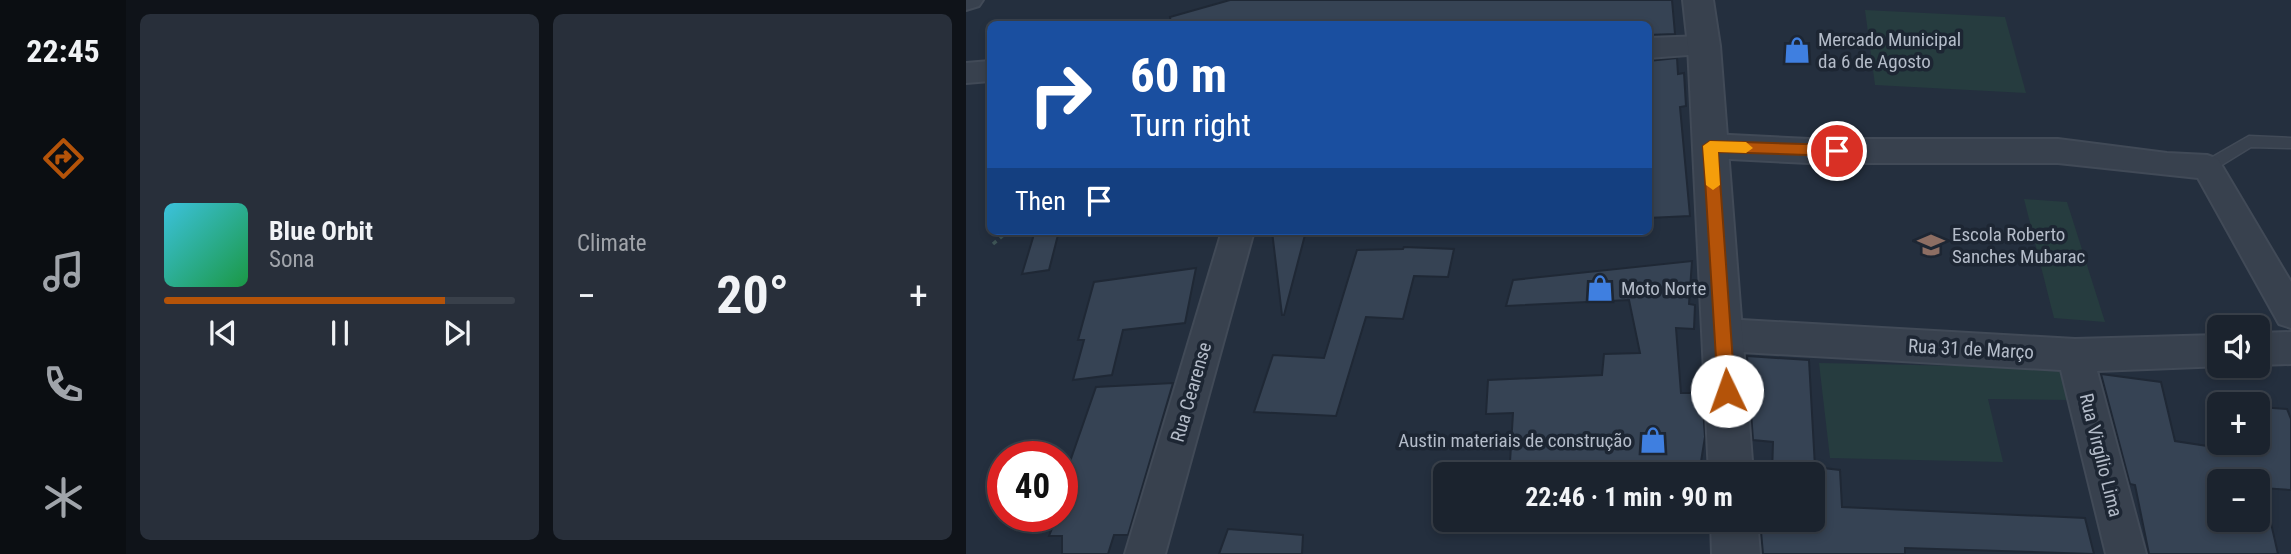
<!DOCTYPE html>
<html lang="en">
<head>
<meta charset="utf-8">
<style>
  :root { --surface:#1b232e; --page:#282f3a; --text:#f1f3f6; --muted:#a0a4aa; --line:#39404a; --accent:#b45309 }
  body { margin:0; font-family:"Roboto Condensed",sans-serif; background:var(--page); color:var(--text); height:100vh; display:flex; flex-direction:column; font-size:26px; white-space:nowrap }
  * { box-sizing:border-box; margin:0 }
  p { font-size:23px; color:var(--muted) }
  .icon { flex:none; width:38px; height:38px; fill:none; stroke:currentColor; stroke-width:2; stroke-linecap:round; stroke-linejoin:round }
  .map { position:relative; flex:1; overflow:hidden }
  .details { display:flex; flex-direction:column; gap:14px; padding:14px; background:#0f1319; width:840px }
  .details>* { flex:none }
  .hud { position:absolute; left:21px; top:21px; width:665px; height:214px; border-radius:10px; box-shadow:0 4px 10px #0003,0 0 0 2px var(--line); background:#1a4fa0; color:#fff; overflow:hidden }
  .buttons { position:absolute; left:1241px; top:315px; display:grid; gap:14px }
  .buttons a { display:grid; place-items:center; width:63px; height:63px; border-radius:10px; background:var(--surface); box-shadow:0 4px 10px #0003,0 0 0 2px var(--line); font-size:35px }
  .speed { position:absolute; left:21px; top:441px; display:flex; gap:14px; font-size:35px; font-weight:700; text-align:center }
  .speed>* { display:grid; place-content:center; width:91px; height:91px; border-radius:50%; background:var(--surface); box-shadow:0 4px 10px #0003,0 0 0 2px var(--line); line-height:1 }
  .speed .limit { border:10px solid #d22; background:#fff; color:#111 }
  .pin { position:absolute; display:grid; place-items:center; width:60px; height:60px; color:#fff; margin:-30px; border:4px solid #fff; border-radius:50%; box-shadow:0 2px 7px #0007 }
  .me { position:absolute; width:77px; margin:-38px; rotate:357deg; stroke-linejoin:round; filter:drop-shadow(0 0 5px #0008) }
  .turn { display:flex; align-items:center; gap:24px; height:147px; padding:0 28px; font-size:32px }
  .turn .icon { width:91px; height:91px; stroke-width:2.5 }
  .turn b { display:block; font-size:49px; line-height:60px }
  .then { display:flex; align-items:center; height:66px; padding:0 28px; background:#0003; gap:14px; font-size:26px }
  .big { font-size:52px; font-weight:700; line-height:1.1 }
  .details .widget { flex:1; display:flex; flex-direction:column; justify-content:center; gap:10px; min-width:0; padding:0 24px; border-radius:10px; background:var(--page) }
  .song { display:flex; align-items:center; gap:21px }
  .cover { width:84px; height:84px; border-radius:10px; background:linear-gradient(135deg,hsl(190 70% 55%),hsl(140 70% 35%)) }
  .played { height:7px; border-radius:4px; background:linear-gradient(90deg,var(--accent) 80%,var(--line) 80%) }
  .keys { display:flex; justify-content:space-around; direction:ltr }
  .heat { display:flex; justify-content:space-between; align-items:center; font-size:38px; direction:ltr }
  .details .tiles { flex:1; display:grid; gap:14px; grid-template-columns:repeat(2,1fr) }
  .trip { position:absolute; left:467px; top:462px; width:392px; height:70px; border-radius:10px; background:var(--surface); box-shadow:0 4px 10px #0003,0 0 0 2px var(--line); font-weight:700; line-height:70px; text-align:center }
  main { display:flex; flex:1; min-height:0 }
  .tabs { display:flex; flex-direction:column; width:126px; justify-content:space-around; align-items:center; background:#0b0e12; color:var(--muted) }
  .tabs .icon { width:49px; height:49px }
  .tabs .active { color:var(--accent) }
  .tabs b { font-size:32px; color:var(--text) }
  .map>svg:first-child { display:block }
  .green { fill:#263c3f }
  .building { fill:#364354; stroke:#1f2835; stroke-width:2; fill-rule:evenodd }
  .lines { fill:none; stroke-linecap:round; stroke-linejoin:round }
  .service-casing { stroke:#414a57; stroke-width:3 }
  .minor-casing { stroke:#414a57; stroke-width:4 }
  .tertiary-casing { stroke:#414a57; stroke-width:4 }
  .path { stroke:#3f5557; stroke-width:3.5; stroke-dasharray:4.5 4.5; stroke-linecap:butt }
  .service { fill:#38414e; fill-rule:evenodd }
  .minor { fill:#38414e; fill-rule:evenodd }
  .tertiary { fill:#38414e; fill-rule:evenodd }
  .route { fill:#b45309; stroke:#753606; stroke-width:2 }
  .slow { fill:#f59e0b }
  .labels { text-anchor:middle; dominant-baseline:central; stroke-width:7; stroke-linejoin:round; paint-order:stroke }
  .poi-label { font-size:19px; fill:#b4bcc9; stroke:#1d2633; text-anchor:start }
  .street-label { font-size:19px; fill:#b4bcc9; stroke:#1d2633 }
</style>
</head>
<body>
<main>
<nav class="tabs">
<b>22:45</b>
<svg class="icon active" aria-label="directions" viewBox="0 0 24 24"><path d="M12 3l9 9-9 9-9-9zM9 14v-3h6M13 9l2 2-2 2"/></svg>
<svg class="icon" aria-label="music" viewBox="0 0 24 24"><path d="M9 18V5l10-2v13"/><circle cx="6" cy="18" r="3"/><circle cx="16" cy="16" r="3"/></svg>
<svg class="icon" aria-label="phone" viewBox="0 0 24 24"><path d="M5 4h4l2 5-3 2q2 4 5 5l2-3 5 2v4C11 20 4 13 5 4z"/></svg>
<svg class="icon" aria-label="climate" viewBox="0 0 24 24"><path d="M12 3v18M4 7l16 10M4 17L20 7"/></svg>
</nav>
<section class="details">
<div class="tiles">
<div class="widget">
<div class="song"><i class="cover"></i><div><b>Blue Orbit</b><p>Sona</p></div></div>
<div class="played"></div>
<div class="keys"><svg class="icon" aria-label="previous" viewBox="0 0 24 24"><path d="M18 5L8 12l10 7zM5 5v14"/></svg><svg class="icon" aria-label="pause" viewBox="0 0 24 24"><path d="M8 5v14M16 5v14"/></svg><svg class="icon" aria-label="next" viewBox="0 0 24 24"><path d="M6 5l10 7-10 7zM19 5v14"/></svg></div>
</div>
<div class="widget"><p>Climate</p>
<div class="heat"><a>−</a><b class="big">20°</b><a>+</a></div>
</div>
</div>
</section>
<div class="map">
<svg width="1325" height="554" viewBox="0 0 1325 554">
  <rect width="100%" height="100%" fill="#242f3e"/>
  <!-- green -->
  <g class="green">
    <polygon points="899,10 1039,17 1060,93 909,85"/>
    <polygon points="1058,199 1101,202 1139,322 1088,318"/>
    <polygon points="853,363 1094,368 1104,400 1022,399 1037,462 864,458"/>
  </g>
  <!-- building -->
  <g class="building">
    <polygon points="264,0 706,0 709,34 682,35 682,24 205,24 204,17"/>
    <polygon points="711,58 712,74 718,73 720,106 714,107 724,216 682,218 682,61"/>
    <polygon points="69,231 93,231 83,270 56,274"/>
    <polygon points="306,231 335,231 334,235 339,235 318,315 316,315"/>
    <polygon points="438,247 488,249 482,277 448,276 437,319 400,317 370,416 288,412 307,355 358,358 391,250 437,249"/>
    <polygon points="726,261 723,304 729,305 728,329 710,328 715,393 736,393 739,437 733,474 634,474 636,461 544,462 547,413 520,414 522,380 636,375 638,354 674,353 663,300 540,306 547,280"/>
    <polygon points="230,268 219,323 157,330 146,375 107,380 118,340 112,340 128,282"/>
    <polygon points="781,356 843,360 849,467 874,470 876,507 1119,518 1128,554 939,548 939,554 797,554 794,520 847,520 847,474 806,474 807,442 787,440"/>
    <path d="M1135 374 1195 382 1209 441 1287 453 1283 443H1292V407L1321 409 1325 419V490L1297 488 1312 554H1183L1169 485 1164 484ZM1253 481H1292V520H1253Z"/>
    <polygon points="207,383 162,535 148,535 142,554 96,554 96,536 83,536 91,516 96,516 96,473 100,473 130,387"/>
    <polygon points="262,529 337,535 336,554 253,554"/>
  </g>
  <g class="lines">
    <defs>
      <polygon id="service" points="1283,136 1325,138 1325,148 1285,147 1246,171 1236,171 1234,167 1236,163"/>
      <g id="minor">
        <polygon points="0,0 17,0 13,6 0,10"/>
        <polygon points="738,36 748,39 752,46 748,53 682,58 682,38"/>
        <polygon points="24,61 24,81 0,83 0,63"/>
        <polygon points="744,134 843,139 1092,139 1201,153 1241,155 1252,159 1325,282 1325,328 1313,324 1232,178 1092,163 843,163 744,158 733,154 729,146 733,138"/>
        <polygon points="256,231 288,231 199,554 159,554"/>
        <polygon points="758,319 1109,339 1253,335 1253,366 1257,366 1131,371 1180,554 1140,554 1095,370 758,351 746,346 741,335 746,324"/>
        <polygon points="1325,332 1325,364 1292,365 1292,333"/>
      </g>
      <g id="tertiary">
        <polygon points="717,0 747,0 754,46 787,474 743,474 722,46"/>
        <polygon points="745,520 791,520 794,554 746,554"/>
      </g>
    </defs>
    <!-- service casing -->
    <use href="#service" class="service-casing"/>
    <!-- minor casing -->
    <use href="#minor" class="minor-casing"/>
    <!-- tertiary casing -->
    <use href="#tertiary" class="tertiary-casing"/>
    <!-- path -->
    <polyline class="path" points="27,244 42,231"/>
    <!-- service -->
    <use href="#service" class="service"/>
    <!-- minor -->
    <use href="#minor" class="minor"/>
    <!-- tertiary -->
    <use href="#tertiary" class="tertiary"/>
  </g>
  <!-- route -->
  <polygon class="route" points="744,141 871,145 878,151 871,156 752,152 769,391 767,397 761,399 755,397 752,391 737,146"/>
  <!-- slow -->
  <polygon class="slow" points="744,141 780,142 787,148 780,153 752,152 754,185 747,190 740,185 737,146"/>
  <!-- icons -->
  <defs>
    <symbol id="shop-bare" viewBox="-9 -9 18 18"><path d="M-5-2.5h2.3a2.7 3.5 0 0 1 5.4 0H5L5.5 6h-11ZM-1.5-2.5h3a1.5 2.3 0 0 0-3 0Z" fill="#3f7fe0" stroke="#1d2633" stroke-width="2.5" paint-order="stroke"/></symbol>
    <symbol id="school-bare" viewBox="-9 -9 18 18"><path d="M0-5L7-2L0 1L-7-2ZM-4 1L0 2.5L4 1V4Q0 6-4 4Z" fill="#8d6e63" stroke="#1d2633" stroke-width="2.5" paint-order="stroke"/></symbol>
  </defs>
  <g fill-rule="evenodd">
    <use href="#shop-bare" x="812" y="31" width="38" height="38"/>
    <use href="#school-bare" x="946" y="226" width="38" height="38"/>
    <use href="#shop-bare" x="615" y="269" width="38" height="38"/>
    <use href="#shop-bare" x="668" y="421" width="38" height="38"/>
  </g>
  <g class="labels">
    <!-- poi labels -->
    <g class="poi-label">
      <text x="852" y="39">Mercado Municipal<tspan x="852" dy="22">da 6 de Agosto</tspan></text>
      <text x="986" y="234">Escola Roberto<tspan x="986" dy="22">Sanches Mubarac</tspan></text>
      <text x="655" y="288">Moto Norte</text>
      <text x="666" y="440" text-anchor="end">Austin materiais de construção</text>
    </g>
    <!-- street labels -->
    <g class="street-label">
      <text transform="translate(1005 349) rotate(3)">Rua 31 de Março</text>
      <text transform="translate(225 392) rotate(-74)">Rua Cearense</text>
      <text transform="translate(1135 455) rotate(76)">Rua Virgílio Lima</text>
    </g>
  </g>
</svg>
<div class="buttons">
<a><svg class="icon" aria-label="sound" viewBox="0 0 24 24"><path d="M4 9h4l5-4v14l-5-4H4zM17 9q2 3 0 6"/></svg></a>
<a>+</a>
<a>−</a>
</div>
<div class="speed"><div class="limit">40</div></div>
<div class="pin" style="left:871px;top:151px;background:#d93025"><svg class="icon" aria-label="arrive" viewBox="0 0 24 24"><path d="M6 21V4h12l-3 4 3 4H6"/></svg></div>
<svg class="me" style="left:761px;top:391px" viewBox="-20 -20 40 40"><circle r="19" fill="#fff"/><path d="M0-13L10 11 0 6-10 11z" fill="#b45309"/></svg>
<div class="trip">22:46 · 1 min · 90 m</div>
<div class="hud">
<div class="turn"><svg class="icon" aria-label="right" viewBox="0 0 24 24"><path d="M7 20v-9h11M14 6l5 5-5 5"/></svg><div><b>60 m</b>Turn right</div></div>
<div class="then">Then<svg class="icon" aria-label="arrive" viewBox="0 0 24 24"><path d="M6 21V4h12l-3 4 3 4H6"/></svg></div>
</div>
</div>
</main>
</body>
</html>
